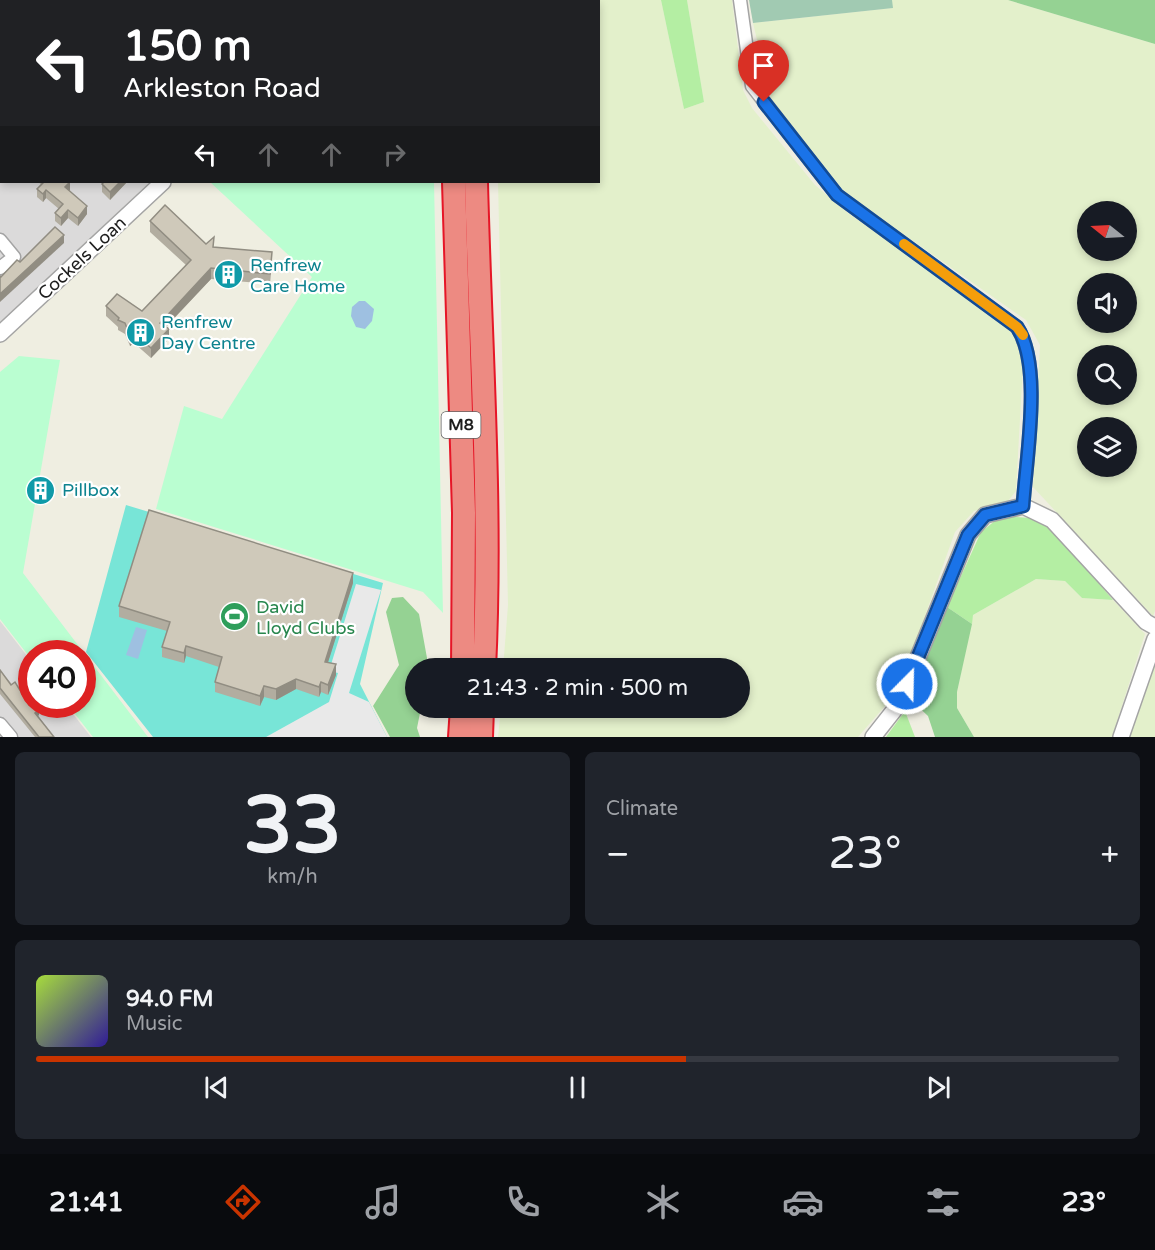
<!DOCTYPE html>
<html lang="en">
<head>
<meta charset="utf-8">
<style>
  :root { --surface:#171b24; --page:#20242c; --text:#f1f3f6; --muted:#9ea1a6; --line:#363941; --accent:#c93400 }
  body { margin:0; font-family:"Varela Round",sans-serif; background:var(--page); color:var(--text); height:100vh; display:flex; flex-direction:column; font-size:22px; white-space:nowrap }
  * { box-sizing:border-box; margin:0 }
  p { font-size:20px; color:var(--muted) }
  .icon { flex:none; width:33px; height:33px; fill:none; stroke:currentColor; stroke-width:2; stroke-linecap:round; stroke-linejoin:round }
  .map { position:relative; height:737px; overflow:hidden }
  .sheet { display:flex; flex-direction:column; gap:15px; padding:15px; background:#0d0f14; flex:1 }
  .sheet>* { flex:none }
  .banner { position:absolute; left:0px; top:0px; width:600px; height:183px; box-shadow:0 3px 9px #0003; background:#202124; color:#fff; overflow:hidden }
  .needle { width:39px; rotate:288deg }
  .controls { position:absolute; left:1077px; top:201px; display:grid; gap:12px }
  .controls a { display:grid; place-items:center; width:60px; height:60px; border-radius:50%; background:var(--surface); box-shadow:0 3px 9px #0003; font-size:30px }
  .speed { position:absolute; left:18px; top:640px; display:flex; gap:12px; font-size:30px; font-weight:700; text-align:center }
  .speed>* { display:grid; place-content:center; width:78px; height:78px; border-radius:50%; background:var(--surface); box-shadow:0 3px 9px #0003; line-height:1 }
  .speed .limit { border:9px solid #d22; background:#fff; color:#111 }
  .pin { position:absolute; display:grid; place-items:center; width:51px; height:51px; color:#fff; margin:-62px -26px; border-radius:50% 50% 50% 0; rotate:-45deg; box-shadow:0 0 6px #0007 }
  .pin .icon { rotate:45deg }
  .me { position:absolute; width:66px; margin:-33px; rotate:23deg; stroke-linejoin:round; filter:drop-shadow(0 0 4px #0008) }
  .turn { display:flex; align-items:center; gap:21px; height:126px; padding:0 24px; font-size:27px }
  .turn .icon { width:78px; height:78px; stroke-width:2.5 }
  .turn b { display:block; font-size:42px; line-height:51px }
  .lanes { display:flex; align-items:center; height:57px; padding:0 24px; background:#0003; justify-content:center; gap:30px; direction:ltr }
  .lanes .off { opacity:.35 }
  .big { font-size:45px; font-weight:600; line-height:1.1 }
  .sheet .tile { flex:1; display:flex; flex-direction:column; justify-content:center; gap:9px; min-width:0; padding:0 21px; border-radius:9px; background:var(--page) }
  .sheet .dial { align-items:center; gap:0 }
  .dial b { font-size:78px; line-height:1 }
  .song { display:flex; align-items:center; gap:18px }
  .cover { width:72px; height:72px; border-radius:9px; background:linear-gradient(135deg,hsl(80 70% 55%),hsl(250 70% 35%)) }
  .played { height:6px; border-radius:3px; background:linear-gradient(90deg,var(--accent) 60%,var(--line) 60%) }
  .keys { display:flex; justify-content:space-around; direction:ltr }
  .heat { display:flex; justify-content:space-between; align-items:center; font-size:33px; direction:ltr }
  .sheet .tiles { flex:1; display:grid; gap:15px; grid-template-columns:1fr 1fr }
  .tile:last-child { grid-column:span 2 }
  .trip { position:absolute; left:405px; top:658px; width:345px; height:60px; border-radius:30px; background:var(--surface); box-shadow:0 3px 9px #0003; font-weight:600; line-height:60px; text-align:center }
  .menu { display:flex; height:96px; justify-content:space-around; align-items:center; background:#090b0e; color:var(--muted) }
  .menu .icon { width:42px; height:42px }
  .menu .selected { color:var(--accent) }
  .menu b { font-size:27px; color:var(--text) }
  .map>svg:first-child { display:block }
  .residential { fill:#dbdada }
  .farmland { fill:#e3f0cb; fill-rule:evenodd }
  .grass { fill:#b4eea3 }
  .forest { fill:#95d293 }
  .cemetery { fill:#a1cab2 }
  .park { fill:#bafed1 }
  .pitch { fill:#78e5d7 }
  .parking { fill:#e9e9e9 }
  .water { fill:#9ec0e1 }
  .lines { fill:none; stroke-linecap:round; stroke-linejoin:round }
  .minor-casing { stroke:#a4a4a4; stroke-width:15 }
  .tertiary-casing { stroke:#a4a4a4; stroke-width:18 }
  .motorway-casing { stroke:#e61627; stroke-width:26 }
  .minor { stroke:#fff; stroke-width:12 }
  .tertiary { stroke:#fff; stroke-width:15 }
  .motorway { stroke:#ed8a82; stroke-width:22 }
  .wall { fill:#b2ada0 }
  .shaded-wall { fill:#918d82 }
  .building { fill:#cfc9ba; stroke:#918d82; stroke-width:1.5 }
  .route-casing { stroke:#114b97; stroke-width:15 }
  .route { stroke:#1a73e8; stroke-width:10 }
  .slow { stroke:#f59e0b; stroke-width:10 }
  .labels { text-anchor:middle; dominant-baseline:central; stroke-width:4.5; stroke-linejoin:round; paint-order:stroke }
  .shield { fill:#fff; stroke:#616161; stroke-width:1.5 }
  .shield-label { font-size:16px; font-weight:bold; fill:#1d1d1d }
  .street-label { font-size:18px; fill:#1d1d1d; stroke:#fff }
  .culture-label { font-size:18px; fill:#0d838f; stroke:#fff; text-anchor:start }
  .leisure-label { font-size:18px; fill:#27864d; stroke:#fff; text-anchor:start }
</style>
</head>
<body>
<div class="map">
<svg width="1155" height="737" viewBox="0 0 1155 737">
  <rect width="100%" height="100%" fill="#efeee1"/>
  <!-- residential -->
  <g class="residential">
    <polygon points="0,0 292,0 2,2 2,182 150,182 0,322"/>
    <polygon points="0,621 31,661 32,705 66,705 91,737 0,737"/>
  </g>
  <!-- farmland -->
  <g class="farmland">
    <polygon points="492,0 661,0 684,109 704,102 687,0 732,0 743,90 752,108 815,185 848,213 1016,332 1024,347 1016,491 1008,501 974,511 955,532 898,691 858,737 498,737 501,708 740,708 740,669 503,669 508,605 498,182 598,182 598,2"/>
    <path d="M892 0H1008L1155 44V611L1153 616 1033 487 1040 345 1026 320 846 194 772 102 753 23 892 8ZM1088 212H1126V250H1088ZM1088 284H1126V322H1088ZM1088 356H1126V394H1088ZM1088 428H1126V466H1088Z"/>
    <polygon points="1036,579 1065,581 1082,598 1113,600 1145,634 1112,737 974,737 957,708 957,692 973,615"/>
    <polygon points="1155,661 1155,737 1128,737"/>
  </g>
  <!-- grass -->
  <g class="grass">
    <polygon points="661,0 687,0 704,102 684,109"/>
    <polygon points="1001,516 1030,518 1051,527 1113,600 1082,598 1065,581 1036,579 973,615 972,624 947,607 981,532"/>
    <polygon points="905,711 915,737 886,737"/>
  </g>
  <!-- forest -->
  <g class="forest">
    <polygon points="1008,0 1155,0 1155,44"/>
    <polygon points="403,597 419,614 429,669 416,669 416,708 421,708 417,728 420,737 390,737 373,706 399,665 386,612 392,598"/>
    <polygon points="947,607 972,624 957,692 957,708 974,737 935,737 928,716 909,698"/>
  </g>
  <!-- cemetery -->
  <polygon class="cemetery" points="749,0 892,0 893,8 753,23"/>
  <!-- park -->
  <g class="park">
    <rect x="311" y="0" width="116" height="1"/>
    <polygon points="210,182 434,182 443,613 423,592 156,509 184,406 222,419 312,277"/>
    <polygon points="19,356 60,360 23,573 148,737 93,737 68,705 82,705 82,654 32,654 31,659 0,619 0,372"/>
  </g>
  <!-- pitch -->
  <polygon class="pitch" points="126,505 383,583 360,684 387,737 153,737 86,652"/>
  <!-- parking -->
  <polygon class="parking" points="356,584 381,590 349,693 369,702 387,737 266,737 329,702 338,673 329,671"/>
  <!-- water -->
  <g class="water">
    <polygon points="359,301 365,301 374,309 372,321 365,329 356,327 351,316 352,307"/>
    <polygon points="136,627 147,630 138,659 126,655"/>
  </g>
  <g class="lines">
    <defs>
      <g id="minor">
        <path d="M740 0 752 86 837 195 1017 327C1043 367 1026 458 1023 506"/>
        <polyline points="0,240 14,257 0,268"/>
        <polyline points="0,724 11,737"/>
      </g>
      <g id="tertiary">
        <polyline points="302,2 303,0"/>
        <polyline points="0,334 163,182"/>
        <polyline points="873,737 899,704 968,535 985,515 1023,506 1052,520 1146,622 1155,627"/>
        <polyline points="1121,737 1155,639"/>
      </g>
      <g id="motorway">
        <polyline points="449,0 449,2"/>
        <polyline points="471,0 471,2"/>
        <polyline points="454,182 464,513 463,669"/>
        <path d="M476 182C480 344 492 507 484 669"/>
        <polyline points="460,737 462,708"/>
        <polyline points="481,737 482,708"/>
      </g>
    </defs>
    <!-- minor casing -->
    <use href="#minor" class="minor-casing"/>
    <!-- tertiary casing -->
    <use href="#tertiary" class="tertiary-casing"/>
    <!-- motorway casing -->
    <use href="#motorway" class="motorway-casing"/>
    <!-- minor -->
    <use href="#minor" class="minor"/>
    <!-- tertiary -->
    <use href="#tertiary" class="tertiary"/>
    <!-- motorway -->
    <use href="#motorway" class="motorway"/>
  </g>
  <!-- wall -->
  <g class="wall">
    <polygon points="13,0 40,0 42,2 14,2"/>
    <polygon points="38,182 69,182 69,191 87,214 78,226 68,218 61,226 55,221 55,213 59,209 46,198 43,202 37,197 37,189 41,184"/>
    <polygon points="127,182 110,200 102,192 102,184"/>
    <polygon points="150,221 214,247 272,263 270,284 211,279 166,327 169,339 151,358 134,343 130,346 125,334 118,330 118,327 106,316 106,306 142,311 186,265 150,232"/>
    <polygon points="353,583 328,662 336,675 328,695 321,692 319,697 296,689 276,700 264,697 260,706 215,692 215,682 219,667 186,656 184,663 162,657 162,647 167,631 119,617 119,606"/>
    <polygon points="0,670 29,705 39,715 38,716 54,737 35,737 0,694"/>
  </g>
  <!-- shaded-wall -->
  <g class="shaded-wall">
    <polygon points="162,0 171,0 170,2 160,2"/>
    <polygon points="70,182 70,190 65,195 65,187"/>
    <polygon points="120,182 127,182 110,200 110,192"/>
    <polygon points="46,190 46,198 43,202 43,194"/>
    <polygon points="87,206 87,214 78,226 78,218"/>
    <polygon points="68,210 68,218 61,226 61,218"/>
    <polygon points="64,235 64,243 0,302 0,294"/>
    <polygon points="211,268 211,279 160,333 160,323"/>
    <polygon points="169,329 169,339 151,358 151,348"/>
    <polygon points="134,333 134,343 130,346 130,336"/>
    <polygon points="353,573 353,583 325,672 325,662"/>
    <polygon points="186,646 186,656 184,663 184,653"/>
    <polygon points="336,664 336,675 328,695 328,685"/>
    <polygon points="296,679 296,689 276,700 276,689"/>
    <polygon points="321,682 321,692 319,697 319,687"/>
    <polygon points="264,686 264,697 260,706 260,696"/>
    <polygon points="39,709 39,715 35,718 35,713"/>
  </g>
  <!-- building -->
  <g class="building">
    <polygon points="22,0 40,0 42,2 23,2"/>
    <polygon points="71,0 82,0 80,2 70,2"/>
    <polygon points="83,0 105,0 107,2 85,2"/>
    <polygon points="146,0 162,0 160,2 144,2"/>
    <polygon points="220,0 247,0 245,2 222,2"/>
    <polygon points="266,0 276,0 275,2 264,2"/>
    <polygon points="0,16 2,17 2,36 0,35"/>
    <polygon points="0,73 2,75 2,92 0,90"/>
    <polygon points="2,136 2,156 0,158 0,138"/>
    <polygon points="44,182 70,182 65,187 87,206 78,218 68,210 61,218 55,213 63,204 46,190 43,194 37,189"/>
    <polygon points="104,182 120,182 110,192 102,184"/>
    <polygon points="165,205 206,244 214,237 213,247 272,252 270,274 211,268 160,323 169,329 151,348 134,333 130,336 125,323 118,320 119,318 106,306 117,294 142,311 191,260 150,221"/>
    <polygon points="55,227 64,235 0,294 0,276 1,277 17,260 20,262"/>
    <polygon points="149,510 353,573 325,662 336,664 328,685 321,682 319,687 296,679 276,689 264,686 260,696 215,682 222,657 186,646 184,653 162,647 170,622 119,606"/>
    <polygon points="0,670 11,685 15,682 29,705 32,704 32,705 36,705 39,709 35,713 54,737 39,737 0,688"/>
  </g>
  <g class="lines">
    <defs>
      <path id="route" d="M764 102 837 195 1017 327C1043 366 1026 458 1023 506L985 515 968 535 907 684"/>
    </defs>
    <!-- route casing -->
    <use href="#route" class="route-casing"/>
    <!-- route -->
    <use href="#route" class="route"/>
    <!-- slow -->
    <polyline class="slow" points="904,244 1017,327 1023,335"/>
  </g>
  <!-- icons -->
  <defs>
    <symbol id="building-disc" viewBox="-11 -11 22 22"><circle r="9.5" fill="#0f9aa8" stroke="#fff"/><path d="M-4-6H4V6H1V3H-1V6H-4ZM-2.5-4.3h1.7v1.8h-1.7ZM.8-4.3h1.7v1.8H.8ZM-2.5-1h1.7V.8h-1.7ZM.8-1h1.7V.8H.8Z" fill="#fff"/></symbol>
    <symbol id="stadium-disc" viewBox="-11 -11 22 22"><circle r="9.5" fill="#2e9e5b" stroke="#fff"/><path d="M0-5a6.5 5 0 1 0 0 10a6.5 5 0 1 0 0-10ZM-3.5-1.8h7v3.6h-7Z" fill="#fff"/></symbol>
  </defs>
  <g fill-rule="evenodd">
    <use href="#building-disc" x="212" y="258" width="33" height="33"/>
    <use href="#building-disc" x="124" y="316" width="33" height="33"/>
    <use href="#building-disc" x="24" y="474" width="33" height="33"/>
    <use href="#stadium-disc" x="218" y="600" width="33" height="33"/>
  </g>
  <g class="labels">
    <!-- shield labels -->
    <rect class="shield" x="441.5" y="412" width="39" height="26" rx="4.5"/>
    <g class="shield-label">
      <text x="461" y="425">M8</text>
    </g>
    <!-- street labels -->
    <g class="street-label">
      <text transform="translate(82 258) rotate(-43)">Cockels Loan</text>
    </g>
    <!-- culture labels -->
    <g class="culture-label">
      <text x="250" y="265">Renfrew<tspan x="250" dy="21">Care Home</tspan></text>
      <text x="161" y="322">Renfrew<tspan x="161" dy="21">Day Centre</tspan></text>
      <text x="62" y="490">Pillbox</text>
    </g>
    <!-- leisure labels -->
    <g class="leisure-label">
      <text x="256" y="607">David<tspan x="256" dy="21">Lloyd Clubs</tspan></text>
    </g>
  </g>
</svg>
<div class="controls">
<a><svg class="needle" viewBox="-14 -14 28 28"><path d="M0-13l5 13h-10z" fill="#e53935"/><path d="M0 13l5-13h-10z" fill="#9ea1a6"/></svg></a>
<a><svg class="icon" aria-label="sound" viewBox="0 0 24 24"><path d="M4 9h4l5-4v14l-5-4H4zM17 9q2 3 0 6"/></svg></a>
<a><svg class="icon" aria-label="search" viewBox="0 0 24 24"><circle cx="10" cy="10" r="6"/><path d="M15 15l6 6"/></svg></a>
<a><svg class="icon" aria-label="layers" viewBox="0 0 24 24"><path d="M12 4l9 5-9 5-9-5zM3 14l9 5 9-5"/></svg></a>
</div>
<div class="speed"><div class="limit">40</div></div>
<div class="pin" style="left:764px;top:102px;background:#d93025"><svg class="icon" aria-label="arrive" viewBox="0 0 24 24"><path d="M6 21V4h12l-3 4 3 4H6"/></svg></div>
<svg class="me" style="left:907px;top:684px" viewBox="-20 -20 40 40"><circle r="17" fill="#1a73e8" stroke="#fff" stroke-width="3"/><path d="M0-11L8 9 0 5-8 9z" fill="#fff"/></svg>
<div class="trip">21:43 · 2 min · 500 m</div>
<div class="banner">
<div class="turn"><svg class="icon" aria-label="left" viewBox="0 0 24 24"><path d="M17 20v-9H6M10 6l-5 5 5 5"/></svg><div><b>150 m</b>Arkleston Road</div></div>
<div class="lanes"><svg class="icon" aria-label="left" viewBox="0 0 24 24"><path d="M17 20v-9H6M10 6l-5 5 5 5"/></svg><svg class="icon off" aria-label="ahead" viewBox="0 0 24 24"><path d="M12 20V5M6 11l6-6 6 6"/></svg><svg class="icon off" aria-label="ahead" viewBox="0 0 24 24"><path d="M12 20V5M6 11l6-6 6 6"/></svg><svg class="icon off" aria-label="right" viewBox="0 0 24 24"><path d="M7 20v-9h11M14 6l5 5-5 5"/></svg></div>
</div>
</div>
<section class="sheet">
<div class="tiles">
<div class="tile dial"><b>33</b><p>km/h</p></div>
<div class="tile"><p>Climate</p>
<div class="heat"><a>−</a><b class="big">23°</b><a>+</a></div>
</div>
<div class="tile">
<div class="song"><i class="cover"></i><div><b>94.0 FM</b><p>Music</p></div></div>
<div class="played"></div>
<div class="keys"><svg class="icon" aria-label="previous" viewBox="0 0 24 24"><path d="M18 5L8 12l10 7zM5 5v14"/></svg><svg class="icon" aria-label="pause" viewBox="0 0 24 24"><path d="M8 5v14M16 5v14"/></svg><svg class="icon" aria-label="next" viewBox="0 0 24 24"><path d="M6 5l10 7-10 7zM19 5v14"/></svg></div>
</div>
</div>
</section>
<nav class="menu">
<b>21:41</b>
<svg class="icon selected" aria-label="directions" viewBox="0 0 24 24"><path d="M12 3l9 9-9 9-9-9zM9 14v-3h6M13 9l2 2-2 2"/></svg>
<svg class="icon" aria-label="music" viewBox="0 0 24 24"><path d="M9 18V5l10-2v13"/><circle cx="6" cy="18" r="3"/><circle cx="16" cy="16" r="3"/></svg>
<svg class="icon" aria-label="phone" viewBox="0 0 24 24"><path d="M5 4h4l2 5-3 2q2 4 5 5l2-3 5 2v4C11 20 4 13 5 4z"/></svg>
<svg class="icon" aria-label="climate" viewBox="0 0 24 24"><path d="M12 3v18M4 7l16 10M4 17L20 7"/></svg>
<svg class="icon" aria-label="car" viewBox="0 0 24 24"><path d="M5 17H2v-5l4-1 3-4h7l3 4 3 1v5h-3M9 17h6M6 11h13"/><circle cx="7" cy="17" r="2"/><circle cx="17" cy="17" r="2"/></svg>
<svg class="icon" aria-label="filters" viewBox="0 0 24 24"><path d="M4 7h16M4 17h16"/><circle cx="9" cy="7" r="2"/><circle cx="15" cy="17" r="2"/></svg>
<b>23°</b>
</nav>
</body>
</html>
